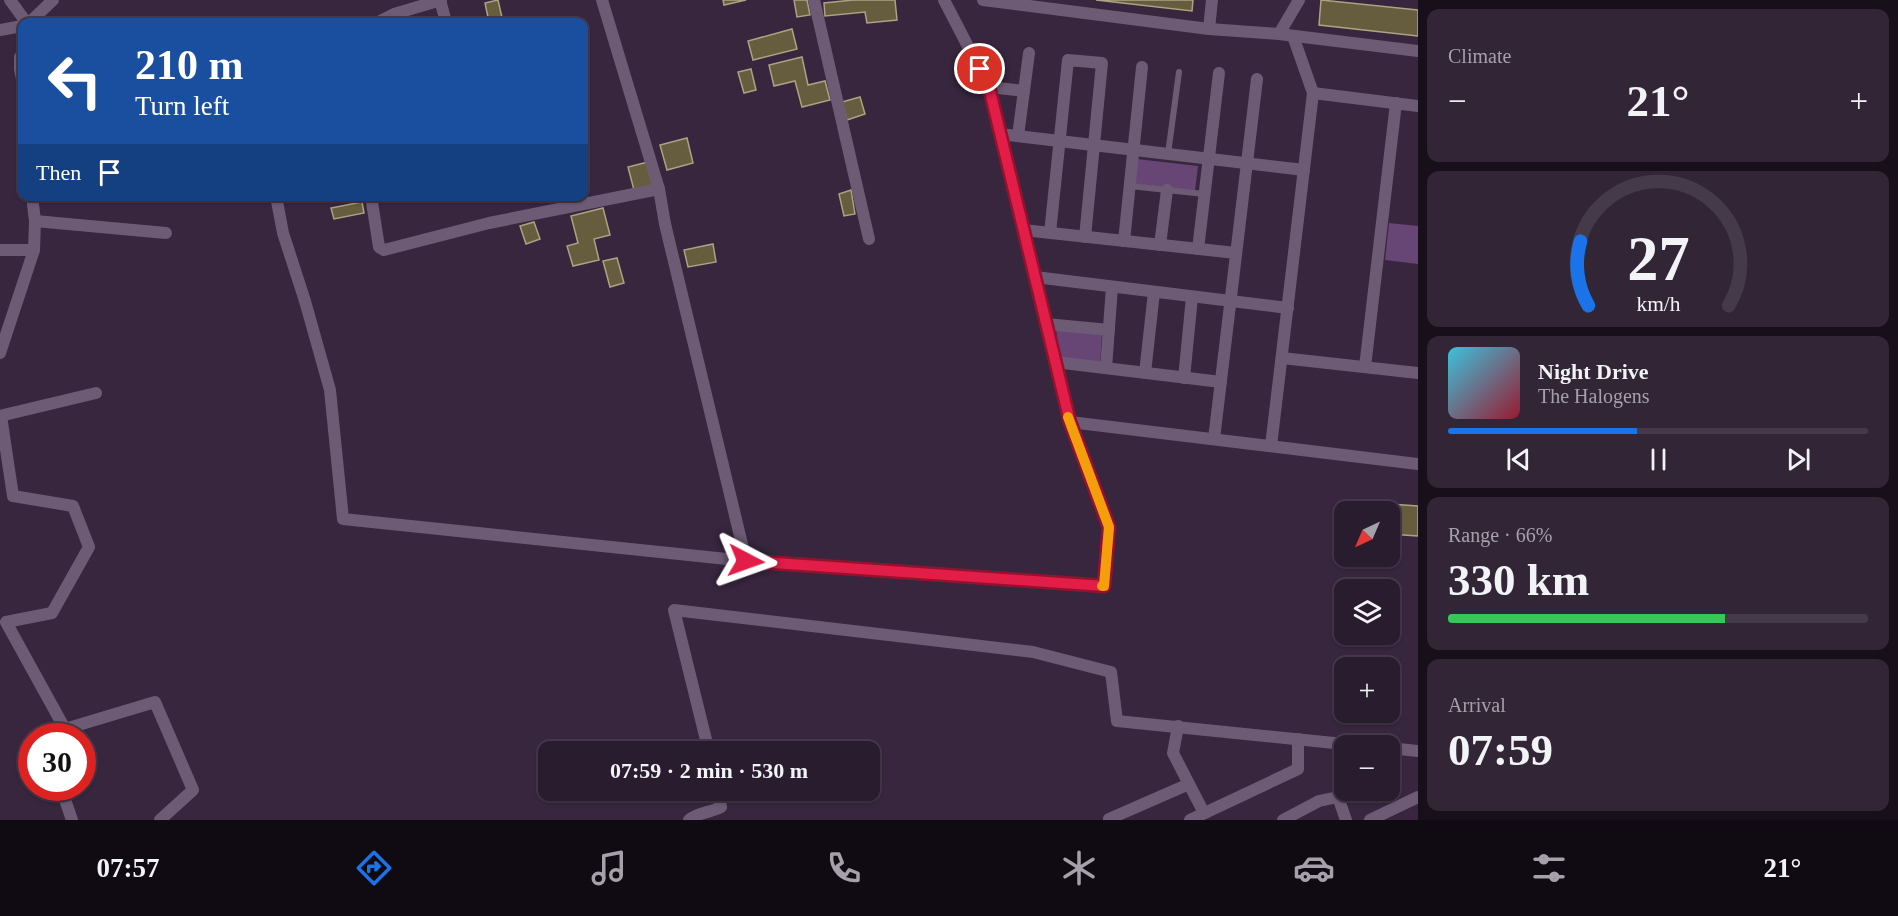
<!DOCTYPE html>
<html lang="en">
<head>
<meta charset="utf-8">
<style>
  :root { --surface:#291c2e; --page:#312536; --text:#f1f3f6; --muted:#a5a1aa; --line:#453a4a; --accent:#1a73e8 }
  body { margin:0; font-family:"Times New Roman",serif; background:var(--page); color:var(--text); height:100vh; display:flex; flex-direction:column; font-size:22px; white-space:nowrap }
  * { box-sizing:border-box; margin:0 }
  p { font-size:20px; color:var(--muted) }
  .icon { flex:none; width:33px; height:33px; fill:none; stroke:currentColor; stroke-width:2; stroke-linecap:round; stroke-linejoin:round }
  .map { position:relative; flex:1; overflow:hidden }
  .sheet { display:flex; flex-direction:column; gap:9px; padding:9px; background:#170f19; width:480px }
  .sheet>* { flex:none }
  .top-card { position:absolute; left:18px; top:18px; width:570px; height:183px; border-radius:12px; box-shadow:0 2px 4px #0004,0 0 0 2px var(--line); background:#1a4fa0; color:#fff; overflow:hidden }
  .needle { width:39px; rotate:224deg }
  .fabs { position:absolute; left:1334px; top:501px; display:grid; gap:12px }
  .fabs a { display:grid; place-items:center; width:66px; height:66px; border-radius:12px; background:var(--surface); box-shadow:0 2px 4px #0004,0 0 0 2px var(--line); font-size:30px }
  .speed { position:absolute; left:18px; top:723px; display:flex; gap:12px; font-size:30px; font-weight:700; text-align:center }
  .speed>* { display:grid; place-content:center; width:78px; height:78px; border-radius:50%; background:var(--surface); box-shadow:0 2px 4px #0004,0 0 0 2px var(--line); line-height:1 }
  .speed .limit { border:9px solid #d22; background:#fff; color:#111 }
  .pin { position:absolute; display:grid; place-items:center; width:51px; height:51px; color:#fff; margin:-26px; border:3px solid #fff; border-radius:50%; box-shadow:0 2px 6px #0007 }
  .me { position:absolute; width:66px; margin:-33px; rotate:94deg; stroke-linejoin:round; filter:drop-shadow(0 0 4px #0008) }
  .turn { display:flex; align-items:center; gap:21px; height:126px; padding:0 18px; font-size:27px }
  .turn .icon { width:78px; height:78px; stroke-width:2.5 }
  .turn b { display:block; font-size:42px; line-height:51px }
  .then { display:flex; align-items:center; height:57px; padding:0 18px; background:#0003; gap:12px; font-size:22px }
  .big { font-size:45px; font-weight:600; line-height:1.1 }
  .sheet .tile { flex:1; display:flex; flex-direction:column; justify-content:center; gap:9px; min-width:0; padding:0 21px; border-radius:12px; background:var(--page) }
  .sheet .dial { align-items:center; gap:0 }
  .dial svg { height:156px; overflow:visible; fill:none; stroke:var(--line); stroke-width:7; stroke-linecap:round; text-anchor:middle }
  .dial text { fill:var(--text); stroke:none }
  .song { display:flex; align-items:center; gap:18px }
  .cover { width:72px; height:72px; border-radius:9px; background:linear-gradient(135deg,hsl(190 70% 55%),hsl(350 70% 35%)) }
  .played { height:6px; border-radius:3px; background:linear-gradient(90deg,var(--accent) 45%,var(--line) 45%) }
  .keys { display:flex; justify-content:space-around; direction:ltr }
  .heat { display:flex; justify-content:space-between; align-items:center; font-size:33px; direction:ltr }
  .charge { height:9px; border-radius:4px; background:linear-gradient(90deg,#34c759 66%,var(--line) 0) }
  .trip { position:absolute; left:538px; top:741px; width:342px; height:60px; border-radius:12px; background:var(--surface); box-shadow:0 2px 4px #0004,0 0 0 2px var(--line); font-weight:600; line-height:60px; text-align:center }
  .tabs { display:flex; height:96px; justify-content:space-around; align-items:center; background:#100b12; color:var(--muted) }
  .tabs .icon { width:42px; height:42px }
  .tabs .current { color:var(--accent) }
  .tabs b { font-size:27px; color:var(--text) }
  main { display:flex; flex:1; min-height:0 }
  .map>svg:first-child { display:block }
  .green { fill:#674675 }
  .building { fill:#665c3e; stroke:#aea282; stroke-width:1.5 }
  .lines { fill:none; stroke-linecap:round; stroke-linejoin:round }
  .lane { stroke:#6d5b75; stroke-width:6 }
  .street { stroke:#6d5b75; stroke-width:12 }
  .route-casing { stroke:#92132f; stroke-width:15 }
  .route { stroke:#e11d48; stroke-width:10 }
  .slow { stroke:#f59e0b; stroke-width:10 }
</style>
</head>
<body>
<main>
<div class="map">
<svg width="1418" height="820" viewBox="0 0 1418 820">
  <rect width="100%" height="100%" fill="#37263e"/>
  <!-- green -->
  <g class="green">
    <polygon points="1137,159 1198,166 1195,191 1134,184"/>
    <polygon points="1389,223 1418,226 1418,264 1385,260"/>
    <polygon points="1056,329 1102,334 1100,365 1060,358"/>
  </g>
  <!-- building -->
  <g class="building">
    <polygon points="498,0 503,22 489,22 485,3"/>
    <polygon points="723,0 746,0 724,5"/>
    <polygon points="794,0 807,0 810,15 797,17"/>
    <polygon points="853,0 895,0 897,20 867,23 865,12 825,16 824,3"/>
    <polygon points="1096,0 1193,0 1192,11"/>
    <polygon points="1321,0 1418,10 1418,36 1319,25"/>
    <polygon points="792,29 797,49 753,60 748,41"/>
    <polygon points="802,57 808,85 825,81 830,100 802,107 795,81 774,86 769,65"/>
    <polygon points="751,69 756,90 744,93 738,72"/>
    <polygon points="860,97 865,114 847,120 842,102"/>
    <polygon points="687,138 693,163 667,170 660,145"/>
    <polygon points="648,162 654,185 634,190 628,167"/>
    <polygon points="851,190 855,214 844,216 839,194"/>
    <polygon points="564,196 581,196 581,198 565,203"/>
    <polygon points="362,202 364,213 334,219 331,208"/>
    <polygon points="603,208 610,235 594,239 599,260 573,266 567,246 578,243 571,216"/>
    <polygon points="534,222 540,239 526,244 520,226"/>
    <polygon points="713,244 716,262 688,267 684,250"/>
    <polygon points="617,258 624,283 610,287 603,261"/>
    <polygon points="1376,503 1418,506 1418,536 1389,534 1389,512 1375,512"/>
  </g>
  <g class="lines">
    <!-- lane -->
    <g class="lane">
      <polyline points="1168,154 1179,72"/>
      <polyline points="1130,186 1204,194"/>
    </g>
    <!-- street -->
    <g class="street">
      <polyline points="10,0 26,22"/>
      <polyline points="440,0 446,22"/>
      <polyline points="602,0 659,189 665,224 746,561"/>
      <polyline points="814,0 869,239"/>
      <polyline points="983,0 1209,29 1279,34 1418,51"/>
      <polyline points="30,22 53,0"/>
      <polyline points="378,22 394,14 441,0"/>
      <polyline points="1209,29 1212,0"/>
      <polyline points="0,30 22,26"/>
      <polyline points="1279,34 1299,0"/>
      <polyline points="22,55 20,57 20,69 22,79"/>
      <polyline points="989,87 1024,91"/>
      <polyline points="1313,93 1418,106"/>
      <polyline points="1000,134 1304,170"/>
      <polyline points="1018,136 1029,53"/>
      <polyline points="276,196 283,233 305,301 330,390 343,519 746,561 1103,586 1109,527 1070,422 989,87 944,0"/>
      <polyline points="371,196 379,247 384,250 489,223 659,189"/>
      <polyline points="35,221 166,233"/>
      <polyline points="1023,230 1236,253"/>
      <polyline points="1050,233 1068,60 1102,63 1085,237"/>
      <polyline points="1124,241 1142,67"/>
      <polyline points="1160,245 1167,190"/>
      <polyline points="1198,249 1219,73"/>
      <polyline points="0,250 34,250"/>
      <polyline points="1035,277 1288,308"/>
      <polyline points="1046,324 1109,330"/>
      <polyline points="0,353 34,250 35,221 32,196"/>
      <polyline points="1282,358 1418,373"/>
      <polyline points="1055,362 1221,382"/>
      <polyline points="1365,367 1396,103"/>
      <polyline points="1106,368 1112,287"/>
      <polyline points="1145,373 1154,292"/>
      <polyline points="1184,378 1192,297"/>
      <polyline points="0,416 96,393"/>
      <polyline points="1,416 13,496 73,506 89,547 52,613 6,622 65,729"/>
      <polyline points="1070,422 1418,464"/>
      <polyline points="1214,439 1257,79"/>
      <polyline points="1271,446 1313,93 1293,36"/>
      <polyline points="1178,726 1173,753 1204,813"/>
      <polyline points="56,736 65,729 155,702 193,790 160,820"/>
      <polyline points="1389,748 1418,751"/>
      <polyline points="709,752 674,610 1033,652 1111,672 1117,721 1364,746"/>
      <polyline points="1344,765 1342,789 1338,797 1346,820"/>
      <polyline points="61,788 72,820"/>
      <polyline points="1109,819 1189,784"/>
      <path d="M689 820C698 812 710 813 721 807L718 790"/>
      <polyline points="1190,820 1298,769 1298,739"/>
      <polyline points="1283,820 1319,801 1338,797"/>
      <polyline points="1370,820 1418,797"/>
    </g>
  </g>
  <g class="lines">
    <defs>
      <polyline id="route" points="746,561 1104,586 1109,527 1070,422 989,87 980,69"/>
    </defs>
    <!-- route casing -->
    <use href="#route" class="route-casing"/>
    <!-- route -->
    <use href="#route" class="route"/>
    <!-- slow -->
    <polyline class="slow" points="1068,417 1109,527 1104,586 1102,586"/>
  </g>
</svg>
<div class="fabs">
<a><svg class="needle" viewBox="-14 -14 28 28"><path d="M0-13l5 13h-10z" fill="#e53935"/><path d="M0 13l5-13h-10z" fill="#a5a1aa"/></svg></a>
<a><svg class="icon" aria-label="layers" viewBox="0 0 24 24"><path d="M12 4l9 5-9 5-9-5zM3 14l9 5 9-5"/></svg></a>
<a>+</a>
<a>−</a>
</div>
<div class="speed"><div class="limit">30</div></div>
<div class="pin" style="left:980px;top:69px;background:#d93025"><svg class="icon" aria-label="arrive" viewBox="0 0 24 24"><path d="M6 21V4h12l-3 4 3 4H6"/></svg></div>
<svg class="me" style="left:746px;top:561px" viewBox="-20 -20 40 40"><path d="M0-17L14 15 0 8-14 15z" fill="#e11d48" stroke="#fff" stroke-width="4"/></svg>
<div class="trip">07:59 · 2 min · 530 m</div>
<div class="top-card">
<div class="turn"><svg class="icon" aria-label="left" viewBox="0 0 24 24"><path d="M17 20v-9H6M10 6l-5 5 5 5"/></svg><div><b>210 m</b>Turn left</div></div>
<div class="then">Then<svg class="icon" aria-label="arrive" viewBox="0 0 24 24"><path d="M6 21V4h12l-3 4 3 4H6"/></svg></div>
</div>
</div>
<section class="sheet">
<div class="tile"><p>Climate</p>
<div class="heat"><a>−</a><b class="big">21°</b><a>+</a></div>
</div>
<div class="tile dial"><svg viewBox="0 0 100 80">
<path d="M14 69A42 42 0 1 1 86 69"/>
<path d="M14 69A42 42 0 0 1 10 36" stroke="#1a73e8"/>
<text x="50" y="56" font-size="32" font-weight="700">27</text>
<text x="50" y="72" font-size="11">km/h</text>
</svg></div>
<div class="tile">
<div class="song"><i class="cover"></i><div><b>Night Drive</b><p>The Halogens</p></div></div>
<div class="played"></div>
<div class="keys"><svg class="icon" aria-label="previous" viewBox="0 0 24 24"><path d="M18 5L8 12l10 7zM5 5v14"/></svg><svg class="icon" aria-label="pause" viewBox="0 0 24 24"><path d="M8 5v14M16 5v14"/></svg><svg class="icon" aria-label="next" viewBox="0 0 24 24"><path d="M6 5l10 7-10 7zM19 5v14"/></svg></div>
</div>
<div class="tile"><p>Range · 66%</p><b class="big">330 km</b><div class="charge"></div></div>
<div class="tile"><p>Arrival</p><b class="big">07:59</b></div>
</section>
</main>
<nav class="tabs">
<b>07:57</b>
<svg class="icon current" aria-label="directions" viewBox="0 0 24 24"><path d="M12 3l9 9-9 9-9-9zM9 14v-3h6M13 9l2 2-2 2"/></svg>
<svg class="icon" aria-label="music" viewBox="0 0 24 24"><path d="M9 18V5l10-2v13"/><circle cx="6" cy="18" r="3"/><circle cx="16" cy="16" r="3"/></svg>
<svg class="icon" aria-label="phone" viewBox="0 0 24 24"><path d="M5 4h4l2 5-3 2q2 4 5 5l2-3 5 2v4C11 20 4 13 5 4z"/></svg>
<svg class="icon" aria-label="climate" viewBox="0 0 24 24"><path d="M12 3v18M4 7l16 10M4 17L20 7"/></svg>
<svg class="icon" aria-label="car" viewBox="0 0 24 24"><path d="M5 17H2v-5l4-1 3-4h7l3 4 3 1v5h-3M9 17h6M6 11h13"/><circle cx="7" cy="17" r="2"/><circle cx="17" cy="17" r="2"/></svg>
<svg class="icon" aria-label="filters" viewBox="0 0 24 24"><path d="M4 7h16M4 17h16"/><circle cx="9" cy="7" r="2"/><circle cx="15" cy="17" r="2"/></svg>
<b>21°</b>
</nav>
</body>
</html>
